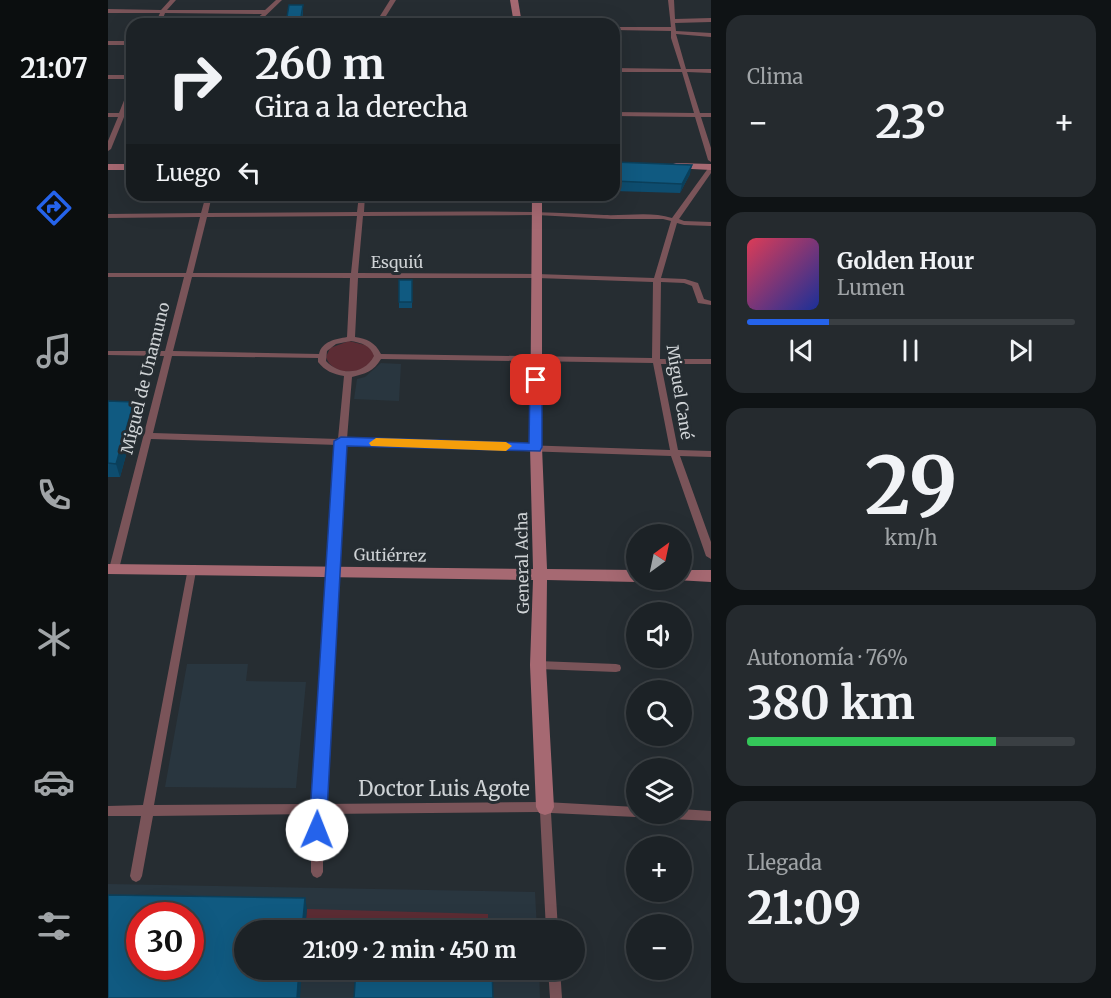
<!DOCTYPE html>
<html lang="es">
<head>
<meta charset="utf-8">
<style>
  :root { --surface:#1c2226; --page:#252a2e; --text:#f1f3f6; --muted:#a0a4a7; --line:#3a3f43; --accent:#2563eb }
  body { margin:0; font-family:Merriweather,serif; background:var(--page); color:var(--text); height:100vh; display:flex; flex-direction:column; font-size:22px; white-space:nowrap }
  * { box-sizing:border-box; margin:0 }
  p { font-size:20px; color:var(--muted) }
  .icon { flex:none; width:33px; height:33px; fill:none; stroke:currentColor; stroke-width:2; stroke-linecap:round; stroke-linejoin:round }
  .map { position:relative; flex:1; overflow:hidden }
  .sheet { display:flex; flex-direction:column; gap:15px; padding:15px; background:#0f1315; width:400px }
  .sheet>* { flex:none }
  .guide { position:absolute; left:18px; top:18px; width:494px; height:183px; border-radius:18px; box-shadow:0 6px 24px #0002,0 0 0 2px var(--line); background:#1c2226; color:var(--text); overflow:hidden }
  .needle { width:39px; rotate:33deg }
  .fabs { position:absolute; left:518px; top:524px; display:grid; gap:12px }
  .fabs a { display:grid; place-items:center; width:66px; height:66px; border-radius:50%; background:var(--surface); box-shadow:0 6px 24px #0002,0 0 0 2px var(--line); font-size:30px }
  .speed { position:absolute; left:18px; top:902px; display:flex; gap:12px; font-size:30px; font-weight:700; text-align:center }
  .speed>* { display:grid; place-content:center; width:78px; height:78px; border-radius:50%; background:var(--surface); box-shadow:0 6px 24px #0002,0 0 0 2px var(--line); line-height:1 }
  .speed .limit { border:9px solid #d22; background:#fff; color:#111 }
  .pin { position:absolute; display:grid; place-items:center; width:51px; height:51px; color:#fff; margin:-26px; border-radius:12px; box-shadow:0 3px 9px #0006 }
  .me { position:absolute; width:66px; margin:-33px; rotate:1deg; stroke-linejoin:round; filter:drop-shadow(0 0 4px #0008) }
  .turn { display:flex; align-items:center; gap:21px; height:126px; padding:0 30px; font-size:27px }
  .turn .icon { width:78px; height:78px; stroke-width:2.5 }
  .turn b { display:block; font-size:42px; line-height:51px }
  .then { display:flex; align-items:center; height:57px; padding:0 30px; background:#0003; gap:12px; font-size:22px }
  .big { font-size:45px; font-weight:700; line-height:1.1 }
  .sheet .widget { flex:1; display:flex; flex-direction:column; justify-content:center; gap:9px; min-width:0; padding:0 21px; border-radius:18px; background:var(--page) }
  .sheet .dial { align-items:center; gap:0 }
  .dial b { font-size:78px; line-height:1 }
  .song { display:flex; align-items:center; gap:18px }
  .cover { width:72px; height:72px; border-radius:9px; background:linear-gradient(135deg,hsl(350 70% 55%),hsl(230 70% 35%)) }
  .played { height:6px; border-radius:3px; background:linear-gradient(90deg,var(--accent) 25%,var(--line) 25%) }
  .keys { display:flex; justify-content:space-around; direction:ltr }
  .heat { display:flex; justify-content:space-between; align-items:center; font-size:33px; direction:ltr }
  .charge { height:9px; border-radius:4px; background:linear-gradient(90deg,#34c759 76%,var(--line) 0) }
  .trip { position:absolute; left:126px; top:920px; width:351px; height:60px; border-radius:30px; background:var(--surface); box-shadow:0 6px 24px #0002,0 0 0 2px var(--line); font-weight:700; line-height:60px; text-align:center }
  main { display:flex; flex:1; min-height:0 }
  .tabs { display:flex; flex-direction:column; width:108px; justify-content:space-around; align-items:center; background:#0b0e0f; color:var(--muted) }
  .tabs .icon { width:42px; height:42px }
  .tabs .active { color:var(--accent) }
  .tabs b { font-size:27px; color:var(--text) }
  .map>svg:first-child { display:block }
  .built { fill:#29363f; fill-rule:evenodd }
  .green { fill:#5c2c34 }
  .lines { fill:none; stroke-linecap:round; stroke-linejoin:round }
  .street { fill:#7a5459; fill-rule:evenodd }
  .secondary { fill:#a66972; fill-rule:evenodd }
  .wall { fill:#0e4d6f }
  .shaded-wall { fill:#0b3f5a }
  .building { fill:#105a81; stroke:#0b3f5a; stroke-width:1.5; fill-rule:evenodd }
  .route { fill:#2563eb; stroke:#184099; stroke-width:1.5 }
  .slow { fill:#f59e0b }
  .labels { text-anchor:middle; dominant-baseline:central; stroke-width:6; stroke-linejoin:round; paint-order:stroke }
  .street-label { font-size:16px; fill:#cfd3d6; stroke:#262d32 }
  .near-street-label { font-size:20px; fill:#cfd3d6; stroke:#262d32 }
</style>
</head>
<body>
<main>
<nav class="tabs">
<b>21:07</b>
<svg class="icon active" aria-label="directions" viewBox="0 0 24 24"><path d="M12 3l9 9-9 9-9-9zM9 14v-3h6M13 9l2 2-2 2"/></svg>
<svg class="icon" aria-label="music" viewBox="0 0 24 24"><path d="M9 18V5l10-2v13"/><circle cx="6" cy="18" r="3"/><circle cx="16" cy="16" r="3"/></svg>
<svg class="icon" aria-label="phone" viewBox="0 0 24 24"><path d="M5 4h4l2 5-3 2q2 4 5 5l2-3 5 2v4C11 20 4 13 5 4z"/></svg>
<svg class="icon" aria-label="climate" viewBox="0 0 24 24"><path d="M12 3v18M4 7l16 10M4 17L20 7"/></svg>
<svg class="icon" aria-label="car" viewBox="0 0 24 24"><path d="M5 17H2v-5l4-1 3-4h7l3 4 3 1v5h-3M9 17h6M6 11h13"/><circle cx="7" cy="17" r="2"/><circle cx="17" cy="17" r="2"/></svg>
<svg class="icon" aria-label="filters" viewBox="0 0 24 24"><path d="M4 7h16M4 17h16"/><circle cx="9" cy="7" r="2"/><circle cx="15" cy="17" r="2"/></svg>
</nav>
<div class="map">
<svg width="603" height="998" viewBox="0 0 603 998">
  <rect width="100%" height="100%" fill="#262d32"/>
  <!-- built -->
  <g class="built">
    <polygon points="273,363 293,364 291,401 246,399 249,379 257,377"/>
    <polygon points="79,664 140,664 138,681 198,682 188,788 57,787"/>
    <path d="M0 884 427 892 429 930H136V969H431L432 998H0ZM32 915H82V966H32Z"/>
  </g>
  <!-- green -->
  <g class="green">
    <path d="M241 341 261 346 267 355C263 376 224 378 218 357L222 348Z"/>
    <polygon points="199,909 380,914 380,930 197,930"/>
  </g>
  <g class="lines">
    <!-- street -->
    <g class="street">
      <polygon points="62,0 68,0 59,10 157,10 168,0 174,0 149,24 143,24 154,14 57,13 53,24 47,24 52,13 0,13 0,9 53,10"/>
      <polygon points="282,0 288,0 273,24 267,24"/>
      <polygon points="560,0 566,0 567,19 603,18 603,22 567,23 568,31 603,33 603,37 568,34 578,69 603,69 603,73 579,72 592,113 603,113 603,117 593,117 603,148 603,162 600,160 587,117 506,116 506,112 586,113 574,72 506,72 506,68 573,69 563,38 563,31 506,30 506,27 563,27"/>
      <rect x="0" y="41" width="24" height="4"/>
      <rect x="0" y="75" width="24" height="4"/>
      <polygon points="24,86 24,95 17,113 24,113 24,117 16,117 3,149 0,151 0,141 10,117 0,117 0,113 11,113 21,88"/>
      <path d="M603 166V173L571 219 576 221 603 222V226L576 225 569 223 553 278 577 279 590 283 596 299 603 301V305L590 303 584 286 576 283 553 282 552 359H603V364H553L570 450 603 451V457L572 456 603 542V559L598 556 563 456 239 445 229 572 215 804 437 802 528 807V813H533L532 816 528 817 443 813 450 930H438L432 812 215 814V872L213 876 209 878 205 876 203 872V814L45 816 34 876 32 880 28 882 24 880 22 876 33 816H0V806L35 805 80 568H86L88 571 46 805 204 804 219 572 230 445 43 439 11 569 9 572H3L1 569 56 356 0 355V351H57L76 277H0V273H78L92 217 0 218V214L93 213 98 195H104L100 213 249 212 251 195H257L256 212C336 212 415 210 496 215 518 216 543 211 564 218L601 167ZM428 215 504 219H555L563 221 546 278 429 274 250 273 255 216ZM249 216 243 273H85L99 217ZM84 277 242 278 239 337C228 339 214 341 211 354L65 351ZM250 278H429L545 282 544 358 273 354C267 342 259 339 247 337ZM243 341C254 343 262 345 266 356 256 375 232 376 218 361L219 351 228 344ZM64 356 210 358V362C217 371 225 374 236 376L230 439 45 433ZM273 359 545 363 562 450 239 439 244 377C257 374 266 371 273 359Z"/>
      <polygon points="430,661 508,664 512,665 513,668 512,671 508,672 430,669 426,668 425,665 426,662"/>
      <polygon points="573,809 603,811 603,821 543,818 539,817 537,813 573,813"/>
      <polygon points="440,969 452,969 454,998 442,998"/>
    </g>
    <!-- secondary -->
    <g class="secondary">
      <polygon points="402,0 410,0 414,24 406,24"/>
      <polygon points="568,163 603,164 603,170 565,168 565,164"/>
      <rect x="0" y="164" width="24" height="6"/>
      <polygon points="424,195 434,195 434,447 439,569 528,570 528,579 534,579 528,582 439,580 438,665 446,807 443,813 437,815 431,813 428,807 422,665 425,580 0,574 0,564 425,569 422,447"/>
      <polygon points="573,570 603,570 603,582 568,580 573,579"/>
    </g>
  </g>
  <!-- wall -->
  <g class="wall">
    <polygon points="195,5 195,11 194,22 180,22 179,17"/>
    <polygon points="506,162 582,174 572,193 506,191"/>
    <rect x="291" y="280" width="13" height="28"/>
    <polygon points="0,401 29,415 12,477 0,477"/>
  </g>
  <!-- shaded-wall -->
  <g class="shaded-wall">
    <polygon points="584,165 582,174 572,193 574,184"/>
    <polygon points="26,402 29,415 12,477 8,464"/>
    <polygon points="197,898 199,909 197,930 194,930"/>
    <polygon points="191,969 194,969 192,998 189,998"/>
  </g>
  <!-- building -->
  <g class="building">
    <polygon points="181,5 195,5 193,17 179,17"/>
    <polygon points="506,162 584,165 574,184 506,181"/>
    <rect x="291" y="280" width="13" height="22"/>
    <polygon points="0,401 26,402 8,464 0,463"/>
    <path d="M0 895 197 898 194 930H136V969H191L189 998H0ZM32 915H82V966H32Z"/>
    <polygon points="248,969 384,969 385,998 246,998"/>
  </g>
  <!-- route -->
  <polygon class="route" points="428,376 434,380 434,447 432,451 239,446 218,830 216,835 209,838 203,835 201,830 226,441 233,437 421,443 422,380"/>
  <!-- slow -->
  <polygon class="slow" points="268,438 398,442 404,446 398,451 263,446 261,443"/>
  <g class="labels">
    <!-- street labels -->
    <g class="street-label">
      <text x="289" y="262">Esquiú</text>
      <text transform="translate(37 378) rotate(-76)">Miguel de Unamuno</text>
      <text transform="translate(572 392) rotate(81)">Miguel Cané</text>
      <text transform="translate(282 555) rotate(1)">Gutiérrez</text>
      <text transform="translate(414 563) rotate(-91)">General Acha</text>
    </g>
    <!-- near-street labels -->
    <g class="near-street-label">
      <text x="336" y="788">Doctor Luis Agote</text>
    </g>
  </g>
</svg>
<div class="fabs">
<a><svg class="needle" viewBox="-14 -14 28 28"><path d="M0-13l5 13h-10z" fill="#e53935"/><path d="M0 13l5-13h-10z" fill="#a0a4a7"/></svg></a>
<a><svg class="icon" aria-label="sound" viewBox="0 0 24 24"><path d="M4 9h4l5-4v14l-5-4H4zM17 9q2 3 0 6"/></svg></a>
<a><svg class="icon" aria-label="search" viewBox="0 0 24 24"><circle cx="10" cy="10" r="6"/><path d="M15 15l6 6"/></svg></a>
<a><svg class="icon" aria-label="layers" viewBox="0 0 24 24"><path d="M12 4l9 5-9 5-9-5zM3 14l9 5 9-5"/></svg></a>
<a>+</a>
<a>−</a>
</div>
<div class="speed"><div class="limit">30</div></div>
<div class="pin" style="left:428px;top:380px;background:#d93025"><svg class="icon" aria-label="arrive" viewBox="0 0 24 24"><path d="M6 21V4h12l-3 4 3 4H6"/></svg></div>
<svg class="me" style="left:209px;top:830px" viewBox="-20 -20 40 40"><circle r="19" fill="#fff"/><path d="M0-13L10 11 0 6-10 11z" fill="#2563eb"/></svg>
<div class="trip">21:09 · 2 min · 450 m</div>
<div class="guide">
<div class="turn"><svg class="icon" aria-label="right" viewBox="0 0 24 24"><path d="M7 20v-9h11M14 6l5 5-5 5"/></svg><div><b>260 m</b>Gira a la derecha</div></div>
<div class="then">Luego<svg class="icon" aria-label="left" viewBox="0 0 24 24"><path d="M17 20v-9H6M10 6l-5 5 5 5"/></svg></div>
</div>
</div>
<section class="sheet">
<div class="widget"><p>Clima</p>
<div class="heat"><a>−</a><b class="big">23°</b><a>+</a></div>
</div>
<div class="widget">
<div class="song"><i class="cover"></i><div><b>Golden Hour</b><p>Lumen</p></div></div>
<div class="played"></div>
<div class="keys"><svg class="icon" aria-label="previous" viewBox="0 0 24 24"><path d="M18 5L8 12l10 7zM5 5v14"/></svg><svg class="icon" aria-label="pause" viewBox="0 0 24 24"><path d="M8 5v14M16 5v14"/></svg><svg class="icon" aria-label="next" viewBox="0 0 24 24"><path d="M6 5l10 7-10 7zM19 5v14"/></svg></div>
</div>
<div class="widget dial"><b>29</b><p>km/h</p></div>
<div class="widget"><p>Autonomía · 76%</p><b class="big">380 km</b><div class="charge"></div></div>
<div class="widget"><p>Llegada</p><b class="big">21:09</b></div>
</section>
</main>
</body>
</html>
